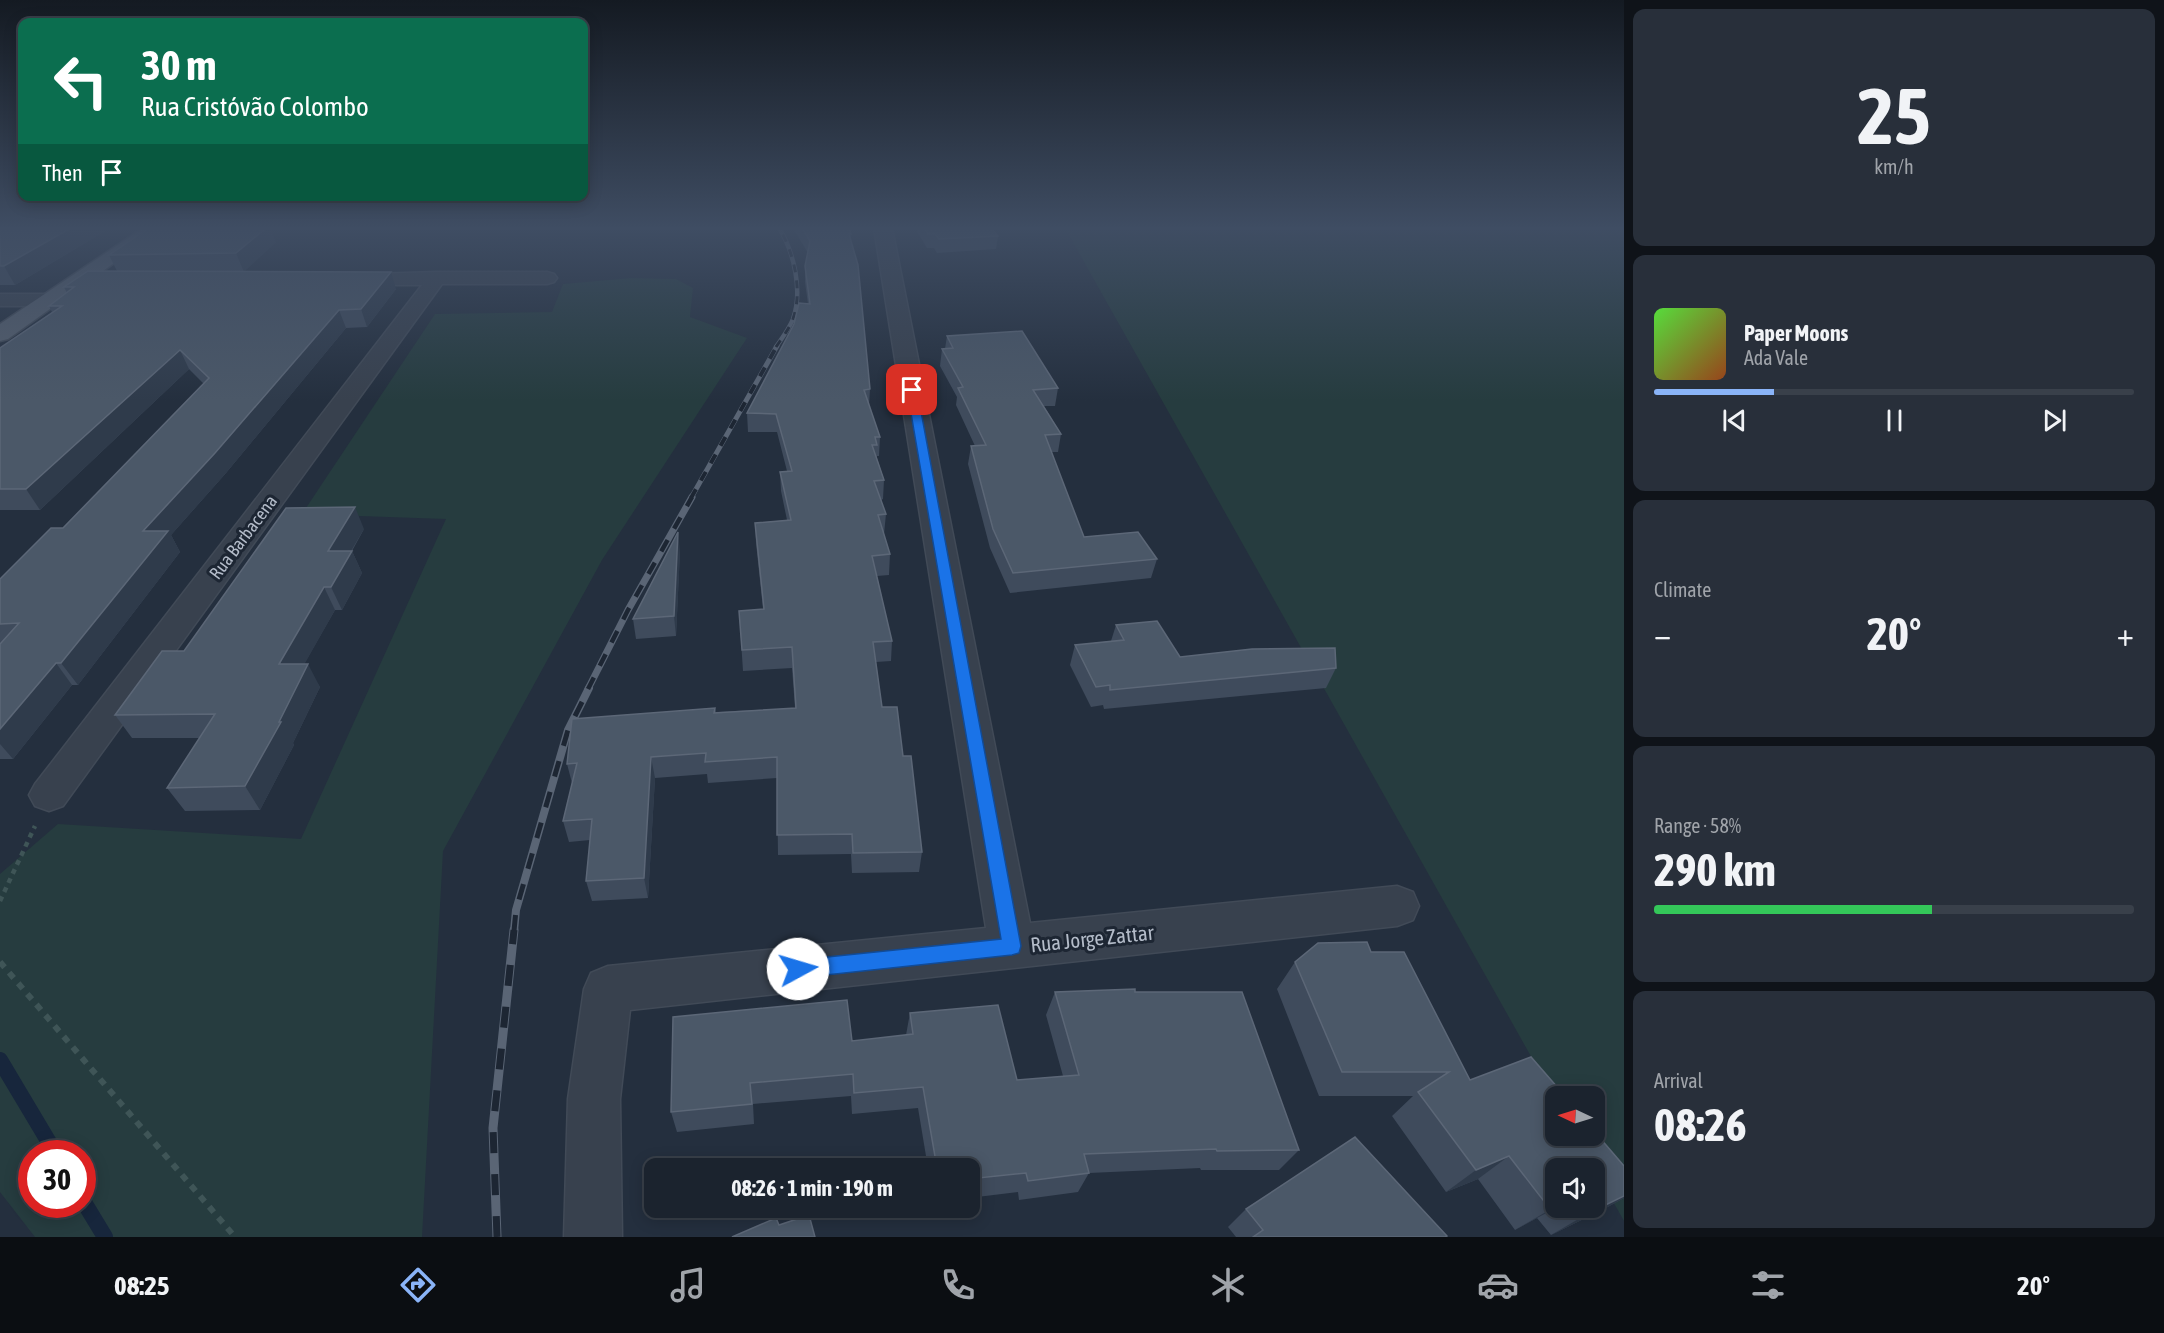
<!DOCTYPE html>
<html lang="en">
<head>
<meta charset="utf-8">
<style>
  :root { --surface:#1b232e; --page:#282f3a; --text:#f1f3f6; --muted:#a0a4aa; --line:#39404a; --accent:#8ab4f8 }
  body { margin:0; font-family:"Asap Condensed",sans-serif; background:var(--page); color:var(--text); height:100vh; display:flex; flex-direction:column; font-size:22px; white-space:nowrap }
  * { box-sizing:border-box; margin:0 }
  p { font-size:20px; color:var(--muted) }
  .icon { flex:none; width:33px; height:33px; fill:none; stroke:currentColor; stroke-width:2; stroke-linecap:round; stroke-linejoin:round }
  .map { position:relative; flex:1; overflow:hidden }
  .panel { display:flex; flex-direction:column; gap:9px; padding:9px; background:#0f1319; width:540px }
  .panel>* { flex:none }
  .guide { position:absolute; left:18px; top:18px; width:570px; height:183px; border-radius:12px; box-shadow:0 3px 15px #0003,0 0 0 2px var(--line); background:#0b6e4f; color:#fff; overflow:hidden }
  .needle { width:39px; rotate:274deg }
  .buttons { position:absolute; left:1545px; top:1086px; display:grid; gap:12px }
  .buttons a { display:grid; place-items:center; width:60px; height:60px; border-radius:12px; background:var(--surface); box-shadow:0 3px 15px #0003,0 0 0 2px var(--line); font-size:30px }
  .speed { position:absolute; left:18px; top:1140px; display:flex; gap:12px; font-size:30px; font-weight:700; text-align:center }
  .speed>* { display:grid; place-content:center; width:78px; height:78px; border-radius:50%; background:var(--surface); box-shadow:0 3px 15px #0003,0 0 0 2px var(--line); line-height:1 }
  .speed .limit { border:9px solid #d22; background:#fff; color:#111 }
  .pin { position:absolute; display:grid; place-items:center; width:51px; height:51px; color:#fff; margin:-26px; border-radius:12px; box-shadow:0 3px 9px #0006 }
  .me { position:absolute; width:66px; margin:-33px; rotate:84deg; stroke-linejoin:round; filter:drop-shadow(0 0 4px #0008) }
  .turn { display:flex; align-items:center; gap:21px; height:126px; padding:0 24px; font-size:27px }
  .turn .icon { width:78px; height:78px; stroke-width:2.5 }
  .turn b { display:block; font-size:42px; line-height:51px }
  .then { display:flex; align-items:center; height:57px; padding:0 24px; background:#0003; gap:12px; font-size:22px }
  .big { font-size:45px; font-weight:700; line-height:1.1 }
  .panel .tile { flex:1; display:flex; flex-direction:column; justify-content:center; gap:9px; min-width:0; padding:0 21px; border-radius:12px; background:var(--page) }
  .panel .dial { align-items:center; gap:0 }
  .dial b { font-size:78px; line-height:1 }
  .song { display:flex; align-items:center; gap:18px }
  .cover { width:72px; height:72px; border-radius:9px; background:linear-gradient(135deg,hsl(110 70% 55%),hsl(20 70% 35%)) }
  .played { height:6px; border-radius:3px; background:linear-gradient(90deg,var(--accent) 25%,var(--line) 25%) }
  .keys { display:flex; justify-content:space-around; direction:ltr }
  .heat { display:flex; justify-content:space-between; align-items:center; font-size:33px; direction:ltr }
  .charge { height:9px; border-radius:4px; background:linear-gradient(90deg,#34c759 58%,var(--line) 0) }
  .trip { position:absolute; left:644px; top:1158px; width:336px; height:60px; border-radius:12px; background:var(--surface); box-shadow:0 3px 15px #0003,0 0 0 2px var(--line); font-weight:700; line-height:60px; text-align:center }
  .dock { display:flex; height:96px; justify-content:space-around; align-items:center; background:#0b0e12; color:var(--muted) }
  .dock .icon { width:42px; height:42px }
  .dock .active { color:var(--accent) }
  .dock b { font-size:27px; color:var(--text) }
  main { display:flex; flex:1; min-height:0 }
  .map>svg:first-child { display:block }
  .green { fill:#263c3f; fill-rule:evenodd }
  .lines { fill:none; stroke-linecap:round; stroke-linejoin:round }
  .stream { stroke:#17263c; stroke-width:16 }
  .minor-casing { stroke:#414a57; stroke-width:3 }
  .primary-casing { stroke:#414a57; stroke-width:3 }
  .path-far1 { stroke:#3f5557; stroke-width:4.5; stroke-dasharray:5 5; stroke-linecap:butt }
  .path { stroke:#3f5557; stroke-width:6; stroke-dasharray:7 7; stroke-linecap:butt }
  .minor { fill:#38414e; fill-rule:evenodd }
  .primary { fill:#56606e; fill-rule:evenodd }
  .rail-far4-casing { stroke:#5a6575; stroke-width:4.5 }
  .rail-far3-casing { stroke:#5a6575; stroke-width:5 }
  .rail-far2-casing { stroke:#5a6575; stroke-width:7 }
  .rail-far1-casing { stroke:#5a6575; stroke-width:8 }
  .rail-casing { stroke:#5a6575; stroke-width:9 }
  .rail-far4 { stroke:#1d2633; stroke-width:3; stroke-dasharray:8; stroke-linecap:butt }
  .rail-far3 { stroke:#1d2633; stroke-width:4; stroke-dasharray:10; stroke-linecap:butt }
  .rail-far2 { stroke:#1d2633; stroke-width:4.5; stroke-dasharray:13; stroke-linecap:butt }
  .rail-far1 { stroke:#1d2633; stroke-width:5; stroke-dasharray:16; stroke-linecap:butt }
  .rail { stroke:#1d2633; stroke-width:7; stroke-dasharray:21; stroke-linecap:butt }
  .wall { fill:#3f4b5c; fill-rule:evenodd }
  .shaded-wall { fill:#2f3b4b }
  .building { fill:#4b5868; stroke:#5c6777; stroke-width:1.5 }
  .route { fill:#1a73e8; stroke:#114b97; stroke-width:1.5 }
  .labels { text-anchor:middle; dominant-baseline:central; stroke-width:6; stroke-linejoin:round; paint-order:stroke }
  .street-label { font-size:18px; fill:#b4bcc9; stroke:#1d2633 }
  .near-street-label { font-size:21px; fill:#b4bcc9; stroke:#1d2633 }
</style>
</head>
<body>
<main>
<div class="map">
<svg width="1624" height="1237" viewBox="0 0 1624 1237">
  <rect width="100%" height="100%" fill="#242f3e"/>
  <!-- green -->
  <g class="green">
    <polygon points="1065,228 1624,228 1624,1221 1576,1136 1594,1136 1594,1096 1556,1096 1555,1099"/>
    <path d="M631 278 676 279 693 288 690 317 747 338 602 560 443 851 422 1237H35L0 1192V874L58 824 301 839 446 519 302 514 435 314 552 312 563 284ZM32 1154H82V1204H32Z"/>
  </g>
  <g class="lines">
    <!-- stream -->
    <g class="stream">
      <polyline points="0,1060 56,1154"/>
      <polyline points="82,1199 105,1237"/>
    </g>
    <defs>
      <g id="minor">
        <polygon points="874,228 892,228 1030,923 1397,886 1413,892 1419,906 1413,920 1397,926 630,1010 620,1099 622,1237 564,1237 568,1099 584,989 591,973 608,966 986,928"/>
        <polygon points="437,272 547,272 554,274 557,278 554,282 547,284 442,284 63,806 49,811 35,806 29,795 35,784 422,285 347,285 340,283 337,279 340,275"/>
        <polygon points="0,294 49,294 56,296 59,300 56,304 49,306 0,306"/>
      </g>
      <polygon id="primary" points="143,228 163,228 8,339 0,341 0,324"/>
    </defs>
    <!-- minor casing -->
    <use href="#minor" class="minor-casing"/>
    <!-- primary casing -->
    <use href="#primary" class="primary-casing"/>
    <!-- path-far1 -->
    <polyline class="path-far1" points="0,901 35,826"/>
    <!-- path -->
    <polyline class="path" points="0,962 235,1237"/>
    <!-- minor -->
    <use href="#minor" class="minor"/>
    <!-- primary -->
    <use href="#primary" class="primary"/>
    <defs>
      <path id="rail-far4" d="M776 347C782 338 789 329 793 319 803 291 794 252 779 228"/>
      <polyline id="rail-far3" points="691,498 777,346"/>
      <polyline id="rail-far2" points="588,689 628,610 692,497"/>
      <polyline id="rail-far1" points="514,931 516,910 568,730 589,688"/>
      <polyline id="rail" points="497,1237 493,1128 514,930"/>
    </defs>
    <!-- rail-far4 casing -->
    <use href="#rail-far4" class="rail-far4-casing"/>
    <!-- rail-far3 casing -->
    <use href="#rail-far3" class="rail-far3-casing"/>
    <!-- rail-far2 casing -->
    <use href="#rail-far2" class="rail-far2-casing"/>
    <!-- rail-far1 casing -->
    <use href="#rail-far1" class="rail-far1-casing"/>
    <!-- rail casing -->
    <use href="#rail" class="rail-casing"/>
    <!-- rail-far4 -->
    <use href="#rail-far4" class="rail-far4"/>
    <!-- rail-far3 -->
    <use href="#rail-far3" class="rail-far3"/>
    <!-- rail-far2 -->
    <use href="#rail-far2" class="rail-far2"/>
    <!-- rail-far1 -->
    <use href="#rail-far1" class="rail-far1"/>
    <!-- rail -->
    <use href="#rail" class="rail"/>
  </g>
  <!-- wall -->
  <g class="wall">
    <polygon points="0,228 110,228 15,285 0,285"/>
    <polygon points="793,228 849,228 851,234 851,241 870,389 869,406 880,437 879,456 877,456 877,458 884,480 883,499 881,500 886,514 884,534 890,554 889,575 877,576 892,641 891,661 876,662 882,707 903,756 922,852 919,872 852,873 851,854 778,855 777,778 708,783 707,774 655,778 648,898 592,901 586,881 590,840 569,842 563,821 572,783 567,764 715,708 716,712 795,708 792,668 743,671 739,611 763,609 756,543 755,523 787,520 781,491 780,472 787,471 777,432 748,432 747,413 808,304 805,282 805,266 808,253"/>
    <polygon points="915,228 991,228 998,236 996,249 937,253 934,248 927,248"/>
    <polygon points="276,242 244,271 396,289 367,327 346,328 226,473 171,535 180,552 78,685 72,685 13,759 0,759 0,579 63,528 204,384 189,369 40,510 0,510 0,348 52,312 49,306 67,293 64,287 117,271 109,255"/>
    <polygon points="947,336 1058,388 1055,406 1044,406 1061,434 1058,452 1051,452 1084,537 1157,559 1151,578 1010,593 990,548 968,464 971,446 975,446 956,405 957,397 940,366 942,349 945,349"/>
    <polygon points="364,529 352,551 362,573 342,610 335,610 304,664 320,687 293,743 294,745 260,810 185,811 167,788 200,738 132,738 115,715 184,651"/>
    <polygon points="680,551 676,636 636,639 633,619"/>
    <polygon points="1116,625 1180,657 1336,668 1326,688 1104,709 1103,705 1091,707 1070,665 1075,645 1111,641"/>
    <path d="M1367 942 1371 952H1404L1470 1080 1531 1057 1565 1096H1556V1136H1594V1131L1624 1166V1198L1604 1209 1551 1235 1537 1218 1515 1230 1478 1179 1446 1192 1392 1116 1413 1096H1319L1277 989 1295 962 1318 943ZM1556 1168H1594V1208H1556Z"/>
    <polygon points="1055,992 1135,992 1299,1150 1279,1170 1201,1170 1200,1168 1089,1173 1078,1192 1019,1200 1018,1192 969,1198 969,1168 928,1168 918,1108 852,1114 851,1096 753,1104 754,1124 677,1132 671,1112 852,1041 906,1035 910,1013 1017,1080 1063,1076 1046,1015"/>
    <polygon points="1246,1209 1445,1237 1236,1237 1228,1227"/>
  </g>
  <!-- shaded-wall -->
  <g class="shaded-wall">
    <polygon points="71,228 110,228 15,285 4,266"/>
    <polygon points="266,228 270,228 276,242 244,272 236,253"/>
    <polygon points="391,272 396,289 367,327 361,309"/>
    <polygon points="339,310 346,328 226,473 171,535 180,552 78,685 61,663 143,531"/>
    <polygon points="180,350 189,369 40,510 26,489"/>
    <polygon points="355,507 364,529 338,573 328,551"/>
    <polygon points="678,532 680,551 676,636 674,616"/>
    <polygon points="352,551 362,573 342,610 331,587"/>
    <polygon points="324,587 335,610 291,688 279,664"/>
    <polygon points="56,663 72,685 13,759 0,744 0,729"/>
    <polygon points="308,664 320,687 293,743 294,745 260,810 245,786"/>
    <polygon points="651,757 655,778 648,898 644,878"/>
    <polygon points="1509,1156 1478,1179 1446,1192 1476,1170"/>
    <polygon points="1624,1196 1624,1198 1604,1209 1551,1235 1587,1214"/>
    <polygon points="1556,1206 1556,1208 1537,1218 1515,1230"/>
  </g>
  <!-- building -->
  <g class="building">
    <polygon points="0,228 71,228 4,266 0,266"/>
    <polygon points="149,228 266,228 236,253 109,255"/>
    <polygon points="802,228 849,228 851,234 849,234 858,265 870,389 864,390 880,437 875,437 877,445 872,445 884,480 874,481 886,514 878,515 890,554 872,556 892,641 873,642 882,707 897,707 903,756 911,756 922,852 853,853 852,834 777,835 777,757 705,762 706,753 651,757 644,878 586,881 592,819 563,821 577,763 567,764 572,719 715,708 714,713 796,708 792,647 742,650 739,611 764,609 755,523 791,520 780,472 792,471 776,414 747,413 794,324 799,303 810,304 805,266 810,241"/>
    <polygon points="924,228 991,228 998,236 939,239 935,234 928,234"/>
    <polygon points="88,271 391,272 361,309 339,310 215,453 143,531 168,531 61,663 56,663 0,729 0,644 19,623 0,624 0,579 51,528 63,528 209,378 180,350 26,489 0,489 0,348 62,306 49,306 74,287 64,287"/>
    <polygon points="1022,331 1058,388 1033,390 1061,434 1045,435 1084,537 1138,532 1157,559 1013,573 993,529 971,446 986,445 958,388 963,387 942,349 953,348 947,336"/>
    <polygon points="355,507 328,551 352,551 331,587 324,587 279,664 308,664 279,722 281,722 245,786 167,788 215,714 115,715 162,651 184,651 286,508"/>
    <polygon points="678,532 674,616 633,619"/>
    <polygon points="1157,621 1180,657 1252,649 1335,648 1336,668 1110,690 1110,685 1096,687 1075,645 1124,640 1116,625"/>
    <polygon points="1367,942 1371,952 1404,952 1470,1080 1531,1057 1565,1096 1556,1096 1556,1136 1594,1136 1594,1131 1624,1166 1624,1196 1587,1214 1581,1208 1594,1208 1594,1168 1556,1168 1556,1206 1550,1209 1509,1156 1476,1170 1418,1092 1449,1072 1342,1072 1295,962 1318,943"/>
    <polygon points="1135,989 1135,992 1242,992 1299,1150 1217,1151 1216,1149 1084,1154 1089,1173 1028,1181 1026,1173 969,1179 969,1168 937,1168 923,1087 854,1093 853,1074 750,1083 752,1104 671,1112 673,1017 847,1000 852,1041 913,1034 910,1013 998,1005 1017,1080 1079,1075 1055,992"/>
    <polygon points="1355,1137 1447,1236 1445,1237 1253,1237 1263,1230 1246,1209"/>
    <polygon points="809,1215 815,1237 732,1237 776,1218 779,1225"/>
  </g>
  <!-- sky -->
  <linearGradient id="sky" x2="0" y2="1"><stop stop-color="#141a22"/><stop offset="0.57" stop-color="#3f4d63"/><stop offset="1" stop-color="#3f4d63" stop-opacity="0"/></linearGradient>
  <rect width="1624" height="401" fill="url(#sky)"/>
  <!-- route -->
  <polygon class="route" points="912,387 917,390 1021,946 1019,953 1012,955 798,978 791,975 788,969 791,962 798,960 1001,939 907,390"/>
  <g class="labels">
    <!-- street labels -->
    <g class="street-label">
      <text transform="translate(243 537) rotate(-53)">Rua Barbacena</text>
    </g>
    <!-- near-street labels -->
    <g class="near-street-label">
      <text transform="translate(1092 938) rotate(-6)">Rua Jorge Zattar</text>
    </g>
  </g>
</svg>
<div class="buttons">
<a><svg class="needle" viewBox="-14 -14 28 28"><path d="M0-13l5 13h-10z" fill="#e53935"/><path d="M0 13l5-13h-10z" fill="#a0a4aa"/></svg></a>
<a><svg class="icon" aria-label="sound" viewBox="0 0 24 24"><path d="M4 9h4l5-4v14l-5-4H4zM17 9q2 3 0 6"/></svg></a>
</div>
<div class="speed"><div class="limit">30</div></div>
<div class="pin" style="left:912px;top:390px;background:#d93025"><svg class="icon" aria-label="arrive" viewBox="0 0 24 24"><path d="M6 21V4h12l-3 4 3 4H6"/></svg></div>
<svg class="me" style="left:798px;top:969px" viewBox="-20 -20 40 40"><circle r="19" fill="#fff"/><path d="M0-13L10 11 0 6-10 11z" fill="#1a73e8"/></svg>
<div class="trip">08:26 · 1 min · 190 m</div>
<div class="guide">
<div class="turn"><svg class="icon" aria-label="left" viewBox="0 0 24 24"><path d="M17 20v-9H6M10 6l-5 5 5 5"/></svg><div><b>30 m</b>Rua Cristóvão Colombo</div></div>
<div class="then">Then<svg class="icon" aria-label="arrive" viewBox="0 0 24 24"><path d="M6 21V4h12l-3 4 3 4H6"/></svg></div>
</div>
</div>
<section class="panel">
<div class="tile dial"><b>25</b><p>km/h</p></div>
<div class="tile">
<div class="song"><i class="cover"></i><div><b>Paper Moons</b><p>Ada Vale</p></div></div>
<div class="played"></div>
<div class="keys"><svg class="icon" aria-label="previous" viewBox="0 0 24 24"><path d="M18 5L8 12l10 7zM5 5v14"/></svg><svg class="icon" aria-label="pause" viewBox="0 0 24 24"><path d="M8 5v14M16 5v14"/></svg><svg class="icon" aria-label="next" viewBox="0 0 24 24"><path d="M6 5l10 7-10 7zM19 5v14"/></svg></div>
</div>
<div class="tile"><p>Climate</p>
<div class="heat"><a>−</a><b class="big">20°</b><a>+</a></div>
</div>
<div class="tile"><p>Range · 58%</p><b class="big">290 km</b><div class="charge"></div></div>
<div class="tile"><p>Arrival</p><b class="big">08:26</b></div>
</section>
</main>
<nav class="dock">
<b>08:25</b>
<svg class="icon active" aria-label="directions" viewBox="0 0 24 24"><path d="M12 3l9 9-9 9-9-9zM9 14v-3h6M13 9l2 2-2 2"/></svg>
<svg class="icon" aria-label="music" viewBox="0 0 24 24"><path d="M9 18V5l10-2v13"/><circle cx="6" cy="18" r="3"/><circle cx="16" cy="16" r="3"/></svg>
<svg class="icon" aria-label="phone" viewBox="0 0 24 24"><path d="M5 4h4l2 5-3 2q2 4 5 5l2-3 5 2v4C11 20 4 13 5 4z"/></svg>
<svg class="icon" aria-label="climate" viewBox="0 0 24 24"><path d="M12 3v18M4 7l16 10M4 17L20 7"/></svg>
<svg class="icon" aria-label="car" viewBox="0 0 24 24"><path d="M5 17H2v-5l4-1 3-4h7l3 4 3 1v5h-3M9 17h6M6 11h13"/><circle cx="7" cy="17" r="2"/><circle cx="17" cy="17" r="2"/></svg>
<svg class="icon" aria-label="filters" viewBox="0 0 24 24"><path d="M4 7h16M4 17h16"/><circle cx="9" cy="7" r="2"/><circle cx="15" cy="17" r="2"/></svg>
<b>20°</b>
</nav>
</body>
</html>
